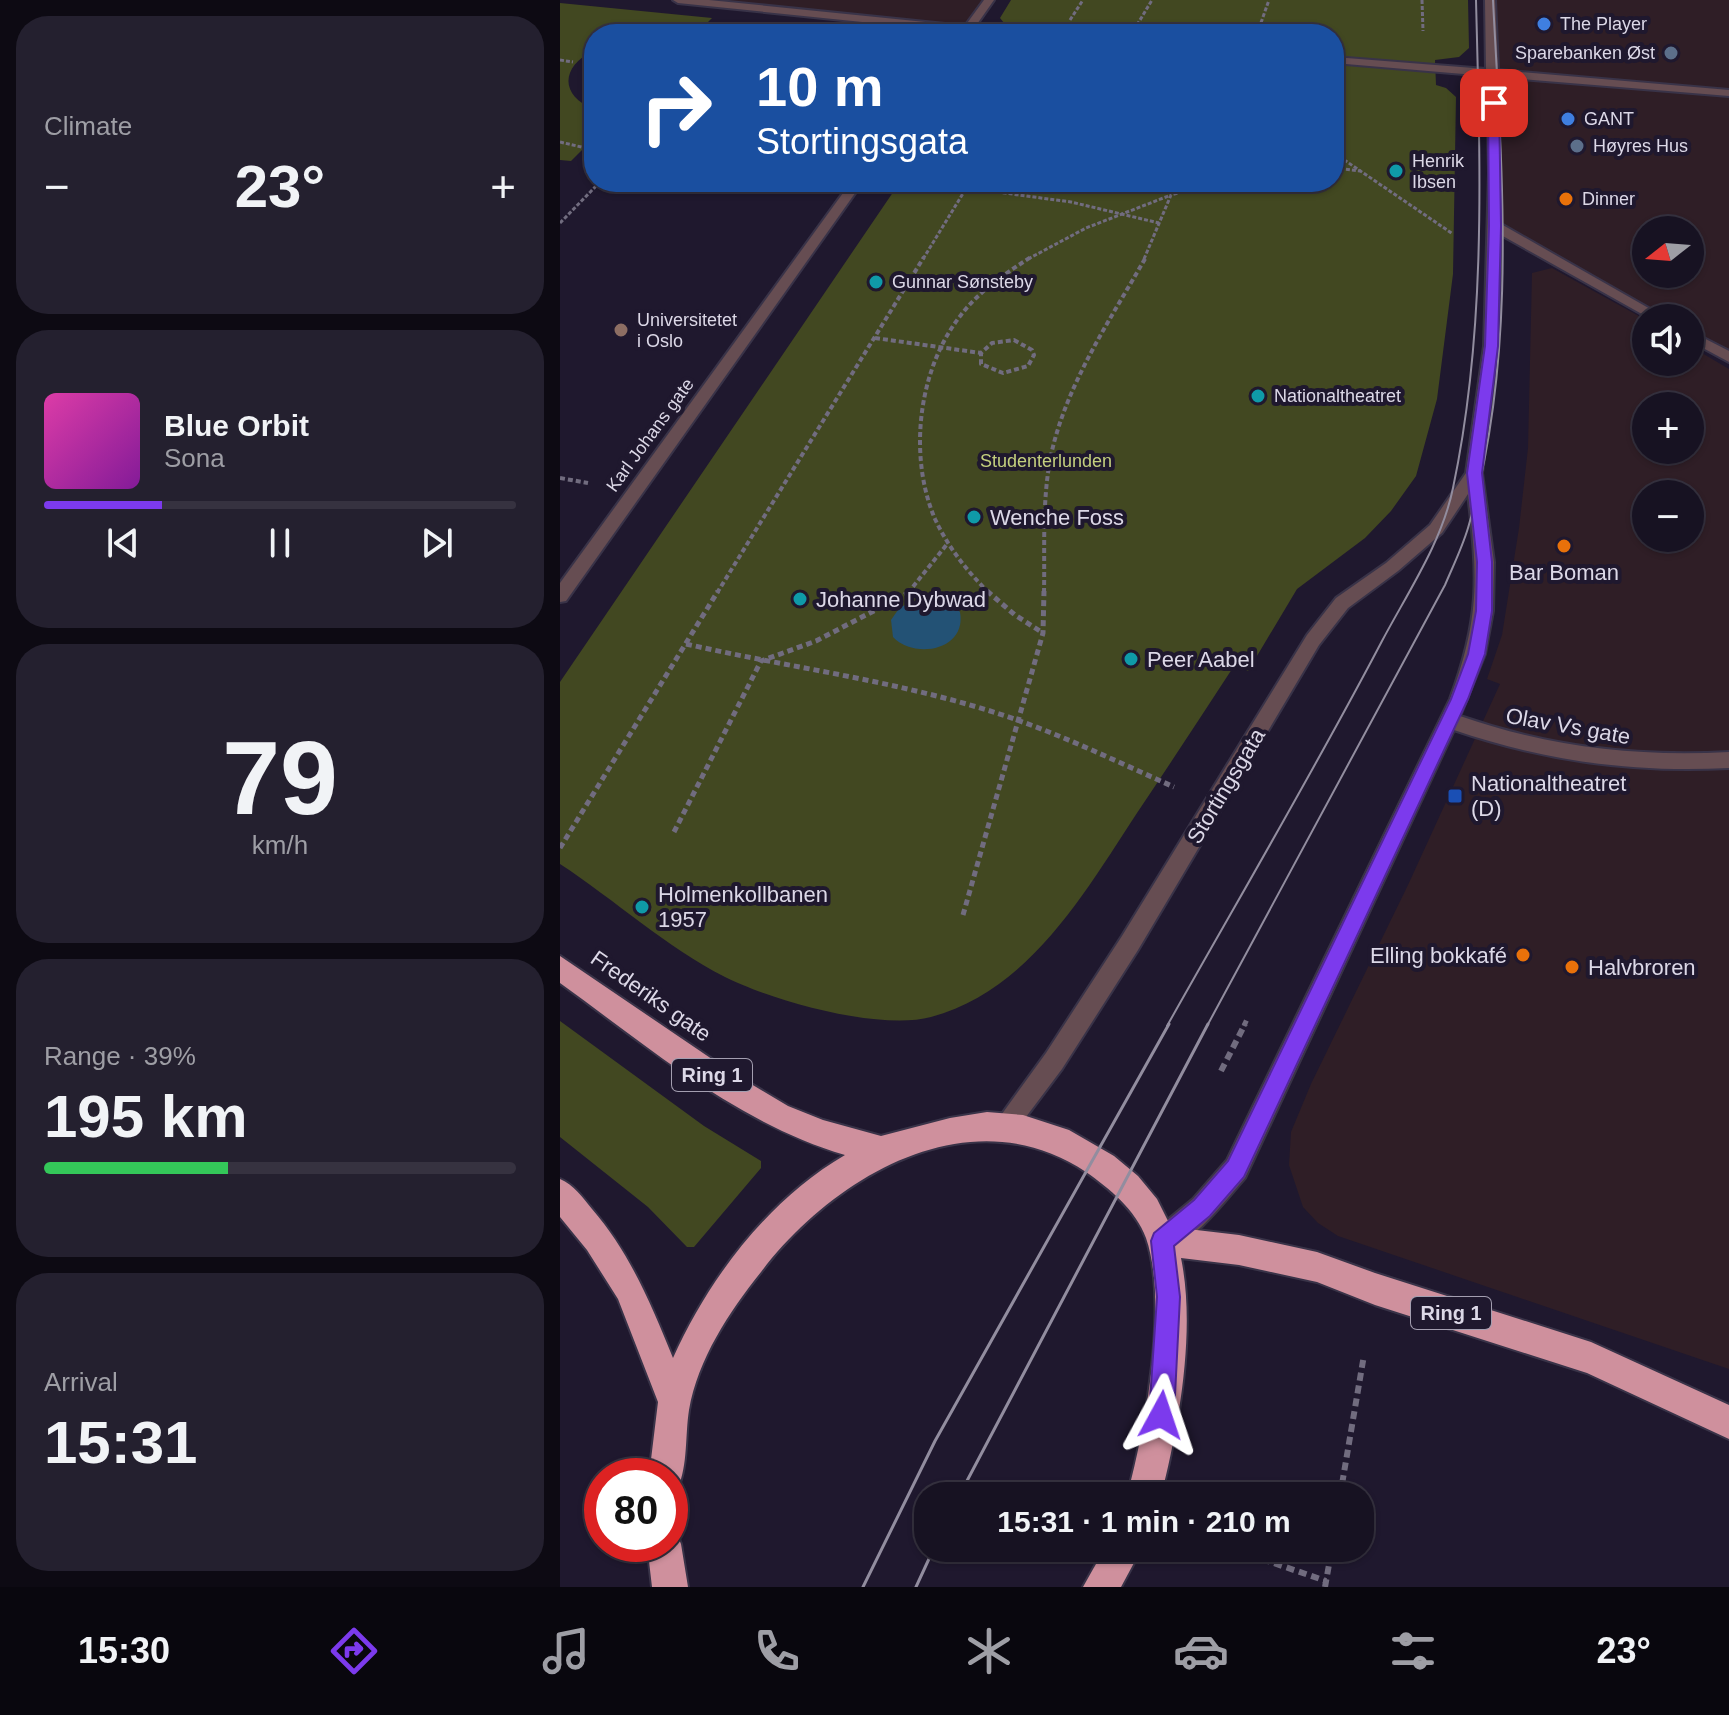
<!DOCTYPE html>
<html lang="en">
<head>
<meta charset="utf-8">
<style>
  :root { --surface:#171222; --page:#24202f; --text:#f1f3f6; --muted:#9e9ea5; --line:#363240; --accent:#7c3aed }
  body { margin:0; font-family:Helvetica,sans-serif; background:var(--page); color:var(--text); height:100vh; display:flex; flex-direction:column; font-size:30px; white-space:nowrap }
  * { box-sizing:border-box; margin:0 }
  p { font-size:26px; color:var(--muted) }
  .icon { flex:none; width:44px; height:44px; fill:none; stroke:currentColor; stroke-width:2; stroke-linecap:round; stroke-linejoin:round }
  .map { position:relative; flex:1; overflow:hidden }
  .drawer { display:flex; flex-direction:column; gap:16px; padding:16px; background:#0d0a13; width:560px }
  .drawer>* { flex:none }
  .hud { position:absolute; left:24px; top:24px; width:760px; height:168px; border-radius:32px; box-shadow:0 2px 6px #0004,0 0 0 2px var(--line); background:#1a4fa0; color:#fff; overflow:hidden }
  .needle { width:52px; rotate:253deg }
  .buttons { position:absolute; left:1072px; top:216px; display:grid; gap:16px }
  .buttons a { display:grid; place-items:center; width:72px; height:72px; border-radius:50%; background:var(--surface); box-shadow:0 2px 6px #0004,0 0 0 2px var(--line); font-size:40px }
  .speed { position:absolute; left:24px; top:1458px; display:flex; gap:16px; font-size:40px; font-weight:700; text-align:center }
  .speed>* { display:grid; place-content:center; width:104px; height:104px; border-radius:50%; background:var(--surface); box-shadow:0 2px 6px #0004,0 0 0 2px var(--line); line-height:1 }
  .speed .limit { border:12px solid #d22; background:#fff; color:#111 }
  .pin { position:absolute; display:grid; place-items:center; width:68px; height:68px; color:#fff; margin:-34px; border-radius:16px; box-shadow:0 4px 12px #0006 }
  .me { position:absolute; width:88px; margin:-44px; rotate:5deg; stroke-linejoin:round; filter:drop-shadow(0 0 6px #0008) }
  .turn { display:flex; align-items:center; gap:28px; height:168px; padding:0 40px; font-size:36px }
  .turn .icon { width:104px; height:104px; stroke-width:2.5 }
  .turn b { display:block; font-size:56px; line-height:68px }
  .big { font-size:60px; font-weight:700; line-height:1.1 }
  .drawer .widget { flex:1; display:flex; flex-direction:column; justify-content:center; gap:12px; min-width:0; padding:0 28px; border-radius:32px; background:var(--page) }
  .drawer .dial { align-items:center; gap:0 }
  .dial b { font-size:104px; line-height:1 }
  .song { display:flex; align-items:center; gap:24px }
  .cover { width:96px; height:96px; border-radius:12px; background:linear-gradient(135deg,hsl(320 70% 55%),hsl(290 70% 35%)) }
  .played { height:8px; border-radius:4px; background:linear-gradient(90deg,var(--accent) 25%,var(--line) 25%) }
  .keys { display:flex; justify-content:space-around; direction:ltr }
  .heat { display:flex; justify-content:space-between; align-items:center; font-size:44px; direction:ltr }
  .charge { height:12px; border-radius:6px; background:linear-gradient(90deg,#34c759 39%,var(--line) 0) }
  .trip { position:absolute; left:354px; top:1482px; width:460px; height:80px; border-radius:32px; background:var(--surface); box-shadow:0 2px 6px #0004,0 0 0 2px var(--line); font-weight:700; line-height:80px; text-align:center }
  .dock { display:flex; height:128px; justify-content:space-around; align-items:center; background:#09070e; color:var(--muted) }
  .dock .icon { width:56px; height:56px }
  .dock .selected { color:var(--accent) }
  .dock b { font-size:36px; color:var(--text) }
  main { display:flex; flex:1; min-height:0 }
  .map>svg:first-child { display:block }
  .commercial { fill:#2f1e26; fill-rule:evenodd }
  .green { fill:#424821 }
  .water { fill:#235275 }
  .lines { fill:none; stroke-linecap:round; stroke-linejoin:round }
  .minor-casing { stroke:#393348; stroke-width:4 }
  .highway-casing { stroke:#393348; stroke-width:4 }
  .path-far3 { stroke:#716c7f; stroke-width:3; stroke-dasharray:4 2; stroke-linecap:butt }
  .path-far2 { stroke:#716c7f; stroke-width:4; stroke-dasharray:5 3; stroke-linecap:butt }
  .path-far1 { stroke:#716c7f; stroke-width:5; stroke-dasharray:6 4; stroke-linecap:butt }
  .path { stroke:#716c7f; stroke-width:6; stroke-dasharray:8 5; stroke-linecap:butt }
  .minor { fill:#664d52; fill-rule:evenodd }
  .highway { fill:#cf909d; fill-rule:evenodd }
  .tram-far1 { stroke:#928d9f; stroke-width:2 }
  .tram { stroke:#928d9f; stroke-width:3 }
  .route { fill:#7c3aed; stroke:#51269a; stroke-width:2 }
  .shop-dot { fill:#3f7fe0; stroke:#1f182e; stroke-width:3 }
  .service-dot { fill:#5c6f8a; stroke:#1f182e; stroke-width:3 }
  .culture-dot { fill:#0f9aa8; stroke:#1f182e; stroke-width:3 }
  .food-dot { fill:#e8710a; stroke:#1f182e; stroke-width:3 }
  .education-dot { fill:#8d6e63; stroke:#1f182e; stroke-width:3 }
  .transit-dot { fill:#1a4fb4; stroke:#1f182e; stroke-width:3 }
  .labels { text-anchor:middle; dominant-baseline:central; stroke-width:8; stroke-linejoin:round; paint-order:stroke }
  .far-poi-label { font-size:18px; fill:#dcd8e7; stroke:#1f182e; text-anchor:start }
  .far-street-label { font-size:18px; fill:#dcd8e7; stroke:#1f182e }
  .far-park-label { font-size:18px; fill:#c4d07e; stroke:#1f182e }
  .shield { fill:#1f182e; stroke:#a39eb0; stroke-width:2 }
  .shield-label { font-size:20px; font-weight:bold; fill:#dcd8e7 }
  .poi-label { font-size:22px; fill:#dcd8e7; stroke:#1f182e; text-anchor:start }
  .street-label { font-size:22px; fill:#dcd8e7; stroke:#1f182e }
</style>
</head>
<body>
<main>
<section class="drawer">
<div class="widget"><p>Climate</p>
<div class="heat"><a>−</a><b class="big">23°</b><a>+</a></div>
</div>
<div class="widget">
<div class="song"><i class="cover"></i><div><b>Blue Orbit</b><p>Sona</p></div></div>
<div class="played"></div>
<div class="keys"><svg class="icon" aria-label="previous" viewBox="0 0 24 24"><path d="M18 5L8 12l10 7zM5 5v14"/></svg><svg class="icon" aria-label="pause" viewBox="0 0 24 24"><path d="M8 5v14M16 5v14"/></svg><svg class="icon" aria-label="next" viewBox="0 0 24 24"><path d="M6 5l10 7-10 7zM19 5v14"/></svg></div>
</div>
<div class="widget dial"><b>79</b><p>km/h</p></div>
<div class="widget"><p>Range · 39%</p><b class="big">195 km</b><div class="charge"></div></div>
<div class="widget"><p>Arrival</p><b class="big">15:31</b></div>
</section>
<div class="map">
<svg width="1169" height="1587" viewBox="0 0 1169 1587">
  <rect width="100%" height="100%" fill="#1f182e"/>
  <!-- commercial -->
  <g class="commercial">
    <polygon points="119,0 428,0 407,30"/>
    <path d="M930 0H1169V357L1130 335V318H1099L935 226ZM1086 230H1130V274H1086Z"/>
    <path d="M992 268 1086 320V362H1130V346L1169 369V1369L778 1236 758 1223 743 1207 729 1165 731 1132 751 1084 848 885 940 684 927 679 942 635 959 528 968 448 972 273ZM1086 406H1130V450H1086ZM1086 494H1130V538H1086Z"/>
  </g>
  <!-- green -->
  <g class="green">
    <path d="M451 0H908L909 48 899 57 875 60 876 85 886 88 896 97 893 274 877 399 856 476 831 511 805 538 737 589 688 671 674 666C642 715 610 764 577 813 525 892 470 990 371 1017 320 1031 213 1001 165 977 106 947 55 900 0 864V682L340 182H774V34H540L444 23 440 18Z"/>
    <path d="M0 3 152 18 136 34H34V50C0 67 0 96 34 109V138L11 161 0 160Z"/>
    <polygon points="0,1021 144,1126 201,1161 201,1168 134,1247 127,1247 88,1207 0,1137"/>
  </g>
  <!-- water -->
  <path class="water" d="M368 597C382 598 391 601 400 612 407 650 355 660 333 637L331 620 340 607Z"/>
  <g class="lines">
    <defs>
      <g id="minor">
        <polygon points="113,0 149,0 405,26 424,0 434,0 415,27 460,34 399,34 400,32 118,3"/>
        <path d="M925 0H935L938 70 1169 90V96L938 77 941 224 1106 318H1089L941 235 938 346 922 473 934 562 933 611 925 654 900 716C989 747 1076 757 1169 752V768C1073 773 985 761 894 730L685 1178C662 1204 636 1240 602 1254L593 1250 589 1241 593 1232 633 1199 667 1160 890 699C920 618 918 578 908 494L882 533 838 571 788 608 759 645 578 950 502 1069 454 1133 446 1137 438 1133 434 1125 486 1053 562 936 747 635 776 598 826 563 870 525 906 473 924 346 929 173 927 76 774 63V57L926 69Z"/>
        <polygon points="291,182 303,182 6,601 0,602 0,583"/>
        <polygon points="1130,331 1169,351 1169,362 1130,341"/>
      </g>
      <g id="highway">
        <path d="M0 956 171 1072 228 1106 263 1120 321 1136 390 1118 427 1112 463 1115 509 1130 554 1156 578 1176 597 1199 611 1227 679 1235 757 1252 815 1273 1031 1342 1169 1405V1439L1027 1373 815 1305 757 1282 679 1265 621 1258C636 1330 619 1426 601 1496H567C585 1429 609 1305 586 1238 576 1210 549 1188 526 1172 411 1095 274 1176 201 1272 169 1312 138 1359 129 1410 125 1436 128 1464 118 1488L110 1491V1476H89L98 1402 58 1299 27 1250 0 1217V1179C14 1185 22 1197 32 1209 70 1253 91 1304 113 1358 149 1278 208 1200 285 1155 177 1123 90 1048 0 983Z"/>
        <polygon points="110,1529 116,1532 121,1544 128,1587 92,1587 87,1544 110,1544"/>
        <polygon points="545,1548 582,1548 561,1587 523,1587"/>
      </g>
    </defs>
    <!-- minor casing -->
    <use href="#minor" class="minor-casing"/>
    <!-- highway casing -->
    <use href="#highway" class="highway-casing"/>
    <!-- path-far3 -->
    <g class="path-far3">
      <polyline points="862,0 863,31"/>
      <polyline points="510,20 523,0"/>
      <polyline points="577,25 592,0"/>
      <polyline points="697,34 709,0"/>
      <polyline points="0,60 13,62"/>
      <polyline points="0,142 34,150"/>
      <polyline points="774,153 893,234"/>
      <polyline points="774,168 801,171"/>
      <polyline points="407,188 511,202 599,223"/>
      <polyline points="753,189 755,182"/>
      <polyline points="0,223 40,182"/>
      <polyline points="363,259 410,182"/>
      <polyline points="468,259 526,228 611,195"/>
      <polyline points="584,259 611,195 657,182"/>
    </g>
    <!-- path-far2 -->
    <g class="path-far2">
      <polyline points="315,338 421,353"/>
      <polygon points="454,340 472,350 474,355 468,366 443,373 421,364 421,353 432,343"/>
      <polyline points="0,478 28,483"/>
      <polyline points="157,593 364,257"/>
      <polyline points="348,593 388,543"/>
      <path d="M429 593C407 571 388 547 375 519 348 456 358 369 401 315 419 291 446 273 471 257"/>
      <path d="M484 593C485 542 481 488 495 439 513 374 553 315 586 257"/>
    </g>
    <!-- path-far1 -->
    <g class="path-far1">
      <polyline points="427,591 455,615 483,633"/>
      <path d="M126 644C223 666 322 679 417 707 486 727 549 758 614 787"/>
      <polyline points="114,832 201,661 256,641 352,591"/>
      <polyline points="0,848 158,591"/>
      <polyline points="403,915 483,633 484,591"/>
      <polyline points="684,1026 687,1019"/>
    </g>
    <!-- path -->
    <g class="path">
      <polyline points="661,1071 685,1024"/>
      <polyline points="780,1496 804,1355"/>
      <polyline points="702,1559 766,1581"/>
      <polyline points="765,1587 772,1548"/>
    </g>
    <!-- minor -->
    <use href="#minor" class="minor"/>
    <!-- highway -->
    <use href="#highway" class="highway"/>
    <!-- tram-far1 -->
    <g class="tram-far1">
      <path d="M607 1026C679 898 754 771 822 641 848 592 882 542 893 488 927 327 920 163 916 0"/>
      <path d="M647 1026 885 585C893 566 902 548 908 528 958 357 942 176 933 0"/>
    </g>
    <!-- tram -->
    <g class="tram">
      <polyline points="399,1496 648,1024"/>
      <polyline points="303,1587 375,1441 609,1024"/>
      <polyline points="356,1587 374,1548"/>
    </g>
  </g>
  <!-- route -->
  <polygon class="route" points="934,100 939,103 941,226 938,346 922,473 932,562 932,611 925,654 908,699 684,1177 650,1216 614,1246 620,1297 614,1415 610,1424 601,1428 592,1424 589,1415 597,1297 591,1241 594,1233 634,1200 668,1161 891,699 908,654 916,611 917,562 907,473 925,346 929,226 928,103"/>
  <!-- markers -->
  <g class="shop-dot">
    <circle cx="984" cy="24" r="8"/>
    <circle cx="1008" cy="119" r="8"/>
  </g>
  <g class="service-dot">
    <circle cx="1111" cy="53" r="8"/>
    <circle cx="1017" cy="146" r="8"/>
  </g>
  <g class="culture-dot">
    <circle cx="836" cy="171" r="8"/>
    <circle cx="316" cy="282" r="8"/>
    <circle cx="698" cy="396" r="8"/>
    <circle cx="414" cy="517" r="8"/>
    <circle cx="240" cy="599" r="8"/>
    <circle cx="571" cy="659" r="8"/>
    <circle cx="82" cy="907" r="8"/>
  </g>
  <g class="food-dot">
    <circle cx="1006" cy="199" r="8"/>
    <circle cx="1004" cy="546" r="8"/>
    <circle cx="963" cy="955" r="8"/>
    <circle cx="1012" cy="967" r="8"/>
  </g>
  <circle class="education-dot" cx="61" cy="330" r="8"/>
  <rect class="transit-dot" x="887" y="788" width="16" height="16" rx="4"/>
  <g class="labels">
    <!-- far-poi labels -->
    <g class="far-poi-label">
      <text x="1000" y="24">The Player</text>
      <text x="1095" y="53" text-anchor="end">Sparebanken Øst</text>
      <text x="1024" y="119">GANT</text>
      <text x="1033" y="146">Høyres Hus</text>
      <text x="852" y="161">Henrik<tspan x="852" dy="21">Ibsen</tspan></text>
      <text x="1022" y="199">Dinner</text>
      <text x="332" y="282">Gunnar Sønsteby</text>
      <text x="77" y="320">Universitetet<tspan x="77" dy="21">i Oslo</tspan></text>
      <text x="714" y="396">Nationaltheatret</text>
    </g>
    <!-- far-street labels -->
    <g class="far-street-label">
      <text transform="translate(90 435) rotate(-54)">Karl Johans gate</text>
    </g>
    <!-- far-park labels -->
    <g class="far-park-label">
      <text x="486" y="461">Studenterlunden</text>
    </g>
    <!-- shield labels -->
    <g class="shield">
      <rect x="112" y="1059" width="80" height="32" rx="6"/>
      <rect x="851" y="1297" width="80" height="32" rx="6"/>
    </g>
    <g class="shield-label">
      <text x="152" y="1075">Ring 1</text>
      <text x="891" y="1313">Ring 1</text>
    </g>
    <!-- poi labels -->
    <g class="poi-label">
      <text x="430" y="517">Wenche Foss</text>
      <text x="1004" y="572" text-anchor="middle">Bar Boman</text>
      <text x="256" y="599">Johanne Dybwad</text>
      <text x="587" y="659">Peer Aabel</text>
      <text x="911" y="783">Nationaltheatret<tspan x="911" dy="25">(D)</tspan></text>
      <text x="98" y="894">Holmenkollbanen<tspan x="98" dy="25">1957</tspan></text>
      <text x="947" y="955" text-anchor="end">Elling bokkafé</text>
      <text x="1028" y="967">Halvbroren</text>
    </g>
    <!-- street labels -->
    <g class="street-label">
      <text transform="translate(1008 726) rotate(10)">Olav Vs gate</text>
      <text transform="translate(666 786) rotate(-59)">Stortingsgata</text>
      <text transform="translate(91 996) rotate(35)">Frederiks gate</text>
    </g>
  </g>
</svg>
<div class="buttons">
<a><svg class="needle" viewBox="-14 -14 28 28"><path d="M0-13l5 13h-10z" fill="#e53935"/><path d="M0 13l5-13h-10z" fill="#9e9ea5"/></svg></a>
<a><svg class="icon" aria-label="sound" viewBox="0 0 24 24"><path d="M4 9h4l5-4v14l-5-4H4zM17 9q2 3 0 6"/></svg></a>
<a>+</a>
<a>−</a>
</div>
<div class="speed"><div class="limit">80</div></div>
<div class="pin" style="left:934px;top:103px;background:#d93025"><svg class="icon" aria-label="arrive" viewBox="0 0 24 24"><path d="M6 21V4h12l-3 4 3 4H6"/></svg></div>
<svg class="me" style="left:601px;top:1415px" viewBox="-20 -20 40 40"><path d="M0-17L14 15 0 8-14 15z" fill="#7c3aed" stroke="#fff" stroke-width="4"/></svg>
<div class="trip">15:31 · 1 min · 210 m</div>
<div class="hud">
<div class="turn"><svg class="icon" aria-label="right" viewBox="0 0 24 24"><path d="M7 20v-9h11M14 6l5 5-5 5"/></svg><div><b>10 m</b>Stortingsgata</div></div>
</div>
</div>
</main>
<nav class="dock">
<b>15:30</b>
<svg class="icon selected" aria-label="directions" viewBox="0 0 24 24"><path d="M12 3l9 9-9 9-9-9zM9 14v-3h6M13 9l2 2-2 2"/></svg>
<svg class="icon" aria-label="music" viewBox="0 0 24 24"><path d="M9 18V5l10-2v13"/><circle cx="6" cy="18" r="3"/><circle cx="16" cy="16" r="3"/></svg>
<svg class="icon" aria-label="phone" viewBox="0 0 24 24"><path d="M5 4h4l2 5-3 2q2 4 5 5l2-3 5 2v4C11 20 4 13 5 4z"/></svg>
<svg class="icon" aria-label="climate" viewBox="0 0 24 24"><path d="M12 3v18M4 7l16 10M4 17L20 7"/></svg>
<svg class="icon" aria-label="car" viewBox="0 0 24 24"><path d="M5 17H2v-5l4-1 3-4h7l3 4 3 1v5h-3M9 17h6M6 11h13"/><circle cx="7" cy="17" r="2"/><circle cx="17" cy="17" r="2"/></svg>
<svg class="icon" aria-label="filters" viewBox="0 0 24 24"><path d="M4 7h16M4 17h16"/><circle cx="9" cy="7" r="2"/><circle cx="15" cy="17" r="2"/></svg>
<b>23°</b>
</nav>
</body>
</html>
